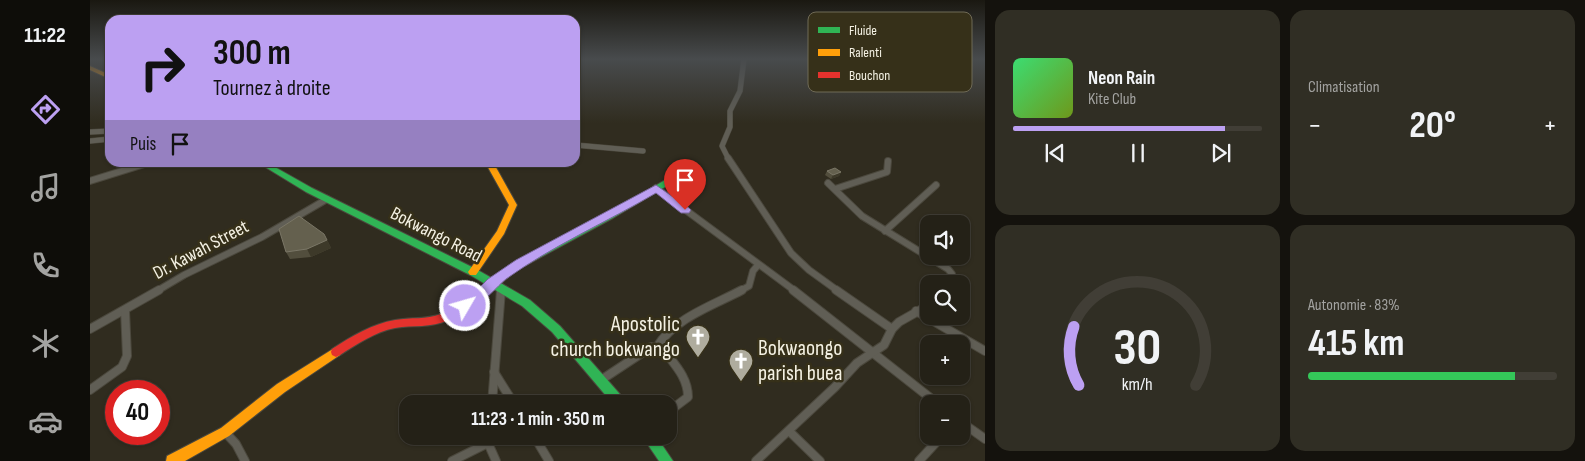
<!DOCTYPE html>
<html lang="fr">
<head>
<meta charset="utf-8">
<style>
  :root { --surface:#242117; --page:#302e24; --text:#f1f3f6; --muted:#a3a3a1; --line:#413e36; --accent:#bca0f2 }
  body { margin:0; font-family:"Sofia Sans Condensed",sans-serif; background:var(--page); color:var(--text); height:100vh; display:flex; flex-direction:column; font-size:19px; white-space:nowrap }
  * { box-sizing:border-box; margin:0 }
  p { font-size:16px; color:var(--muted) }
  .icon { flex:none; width:28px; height:28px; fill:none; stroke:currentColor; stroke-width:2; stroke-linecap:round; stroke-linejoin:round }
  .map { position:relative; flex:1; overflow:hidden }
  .side { display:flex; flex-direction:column; gap:10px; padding:10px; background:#14120d; width:600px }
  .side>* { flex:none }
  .banner { position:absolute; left:15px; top:15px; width:475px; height:152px; border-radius:15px; box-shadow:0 1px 4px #0004,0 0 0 1px var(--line); background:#bca0f2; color:#111; overflow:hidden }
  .tools { position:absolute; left:830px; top:215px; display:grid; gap:10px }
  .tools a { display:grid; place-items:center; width:50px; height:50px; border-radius:10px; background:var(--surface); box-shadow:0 1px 4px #0004,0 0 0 1px var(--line); font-size:25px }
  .speed { position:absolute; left:15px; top:380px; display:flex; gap:10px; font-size:25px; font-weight:700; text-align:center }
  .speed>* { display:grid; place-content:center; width:65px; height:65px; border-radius:50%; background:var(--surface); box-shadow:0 1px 4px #0004,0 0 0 1px var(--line); line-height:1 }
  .speed .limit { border:8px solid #d22; background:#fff; color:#111 }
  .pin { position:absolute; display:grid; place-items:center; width:42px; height:42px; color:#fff; margin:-51px -21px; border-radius:50% 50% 50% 0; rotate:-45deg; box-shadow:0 0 5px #0007 }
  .pin .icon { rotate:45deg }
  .me { position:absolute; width:55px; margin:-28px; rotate:52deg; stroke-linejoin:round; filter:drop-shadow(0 0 4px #0008) }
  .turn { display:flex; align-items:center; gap:18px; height:105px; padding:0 25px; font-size:22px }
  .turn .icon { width:65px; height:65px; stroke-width:2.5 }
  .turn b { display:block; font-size:35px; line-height:42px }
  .then { display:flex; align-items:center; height:48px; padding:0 25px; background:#0003; gap:10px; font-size:19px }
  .big { font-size:38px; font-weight:700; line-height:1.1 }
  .side .widget { flex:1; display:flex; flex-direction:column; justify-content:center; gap:8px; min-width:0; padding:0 18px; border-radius:15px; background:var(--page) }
  .side .dial { align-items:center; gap:0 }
  .dial svg { height:130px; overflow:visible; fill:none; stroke:var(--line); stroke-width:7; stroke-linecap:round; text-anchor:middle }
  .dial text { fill:var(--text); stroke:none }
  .song { display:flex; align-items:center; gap:15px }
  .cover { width:60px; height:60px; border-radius:8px; background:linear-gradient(135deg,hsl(140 70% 55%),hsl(80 70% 35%)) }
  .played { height:5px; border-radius:2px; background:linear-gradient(90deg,var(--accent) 85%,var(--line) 85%) }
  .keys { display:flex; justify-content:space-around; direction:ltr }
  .heat { display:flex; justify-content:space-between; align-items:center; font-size:28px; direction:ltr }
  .charge { height:8px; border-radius:4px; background:linear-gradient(90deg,#34c759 83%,var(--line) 0) }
  .side .tiles { flex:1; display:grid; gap:10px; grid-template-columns:repeat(2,1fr) }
  .trip { position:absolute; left:309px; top:395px; width:278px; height:50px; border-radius:15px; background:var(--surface); box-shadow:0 1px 4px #0004,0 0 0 1px var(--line); font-weight:700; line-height:50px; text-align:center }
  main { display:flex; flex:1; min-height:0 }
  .dock { display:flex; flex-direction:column; width:90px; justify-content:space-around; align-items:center; background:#0e0d09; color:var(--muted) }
  .dock .icon { width:35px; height:35px }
  .dock .current { color:var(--accent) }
  .dock b { font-size:22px; color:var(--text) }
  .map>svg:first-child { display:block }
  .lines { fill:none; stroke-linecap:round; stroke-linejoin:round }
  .street-far2-casing { stroke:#4b483d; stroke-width:6 }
  .street-far1-casing { stroke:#4b483d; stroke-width:8 }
  .street-casing { stroke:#4b483d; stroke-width:10 }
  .fast-casing { stroke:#4b483d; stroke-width:2 }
  .slow-casing { stroke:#4b483d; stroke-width:2 }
  .jam-casing { stroke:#4b483d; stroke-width:2 }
  .street-far2 { stroke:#605e55; stroke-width:5 }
  .street-far1 { stroke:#605e55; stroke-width:6 }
  .street { stroke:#605e55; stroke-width:8 }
  .fast { fill:#30b455; fill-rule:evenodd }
  .slow { fill:#ff9f0a; fill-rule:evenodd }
  .jam { fill:#e5322d; fill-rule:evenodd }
  .wall { fill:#524e3d }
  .shaded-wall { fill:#3d3929 }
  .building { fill:#64604e; stroke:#7a7666 }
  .route { fill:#bca0f2; stroke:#7a689d }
  .labels { text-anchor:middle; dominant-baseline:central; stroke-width:5; stroke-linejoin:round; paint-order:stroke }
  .street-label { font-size:19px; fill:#f4f1e3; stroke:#363019 }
  .near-poi-label { font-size:22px; fill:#f4f1e3; stroke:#363019; text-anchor:end }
  .key { fill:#363019; stroke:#6f6a56; stroke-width:1 }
  .key-label { font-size:14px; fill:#f4f1e3 }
</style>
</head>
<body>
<main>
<nav class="dock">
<b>11:22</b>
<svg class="icon current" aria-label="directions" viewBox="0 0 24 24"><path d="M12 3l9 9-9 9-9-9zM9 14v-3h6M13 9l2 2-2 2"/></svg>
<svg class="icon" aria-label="music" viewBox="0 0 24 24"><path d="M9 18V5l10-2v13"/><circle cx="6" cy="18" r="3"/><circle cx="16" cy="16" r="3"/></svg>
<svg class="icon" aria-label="phone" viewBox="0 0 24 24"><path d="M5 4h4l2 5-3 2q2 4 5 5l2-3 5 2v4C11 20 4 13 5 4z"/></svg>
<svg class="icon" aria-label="climate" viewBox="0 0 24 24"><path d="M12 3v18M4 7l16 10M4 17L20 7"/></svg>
<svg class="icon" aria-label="car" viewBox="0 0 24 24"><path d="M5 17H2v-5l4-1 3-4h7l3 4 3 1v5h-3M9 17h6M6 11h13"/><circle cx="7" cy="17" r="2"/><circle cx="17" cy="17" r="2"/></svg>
</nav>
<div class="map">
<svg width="895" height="461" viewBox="0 0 895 461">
  <rect width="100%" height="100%" fill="#302c1f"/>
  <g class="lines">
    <defs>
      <g id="street-far2">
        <polyline points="0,132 20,131"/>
        <polyline points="0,141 20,139"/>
        <polyline points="485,145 553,151"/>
        <polyline points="639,160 632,146 640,127 640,111 650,91 654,59"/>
      </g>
      <g id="street-far1">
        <polyline points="638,158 701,253 719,270 748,291"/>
        <polyline points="0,181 61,162"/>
        <polyline points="738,183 772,216 858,269 862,274 861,284"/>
        <polyline points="566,188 705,291"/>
        <polyline points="745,189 797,172 798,161"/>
        <polyline points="795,231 846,185"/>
        <polyline points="67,291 94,275 172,237 237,199"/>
        <polyline points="411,291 411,287"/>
        <polyline points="650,291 659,286 663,271 668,265"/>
      </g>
      <g id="street">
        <polyline points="703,290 848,404"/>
        <polyline points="746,290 802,329"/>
        <polyline points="826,311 895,351"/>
        <polyline points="0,329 69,290"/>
        <path d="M567 347C584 318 624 305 652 290"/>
        <polyline points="404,372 424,404"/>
        <path d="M511 380 561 347 573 349C584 364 598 377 598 397L578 412"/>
        <polyline points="0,390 32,367 37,356 35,310"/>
        <polyline points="402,404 411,290"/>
        <polyline points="871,422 895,439"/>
        <polyline points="699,431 730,461"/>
        <polyline points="135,432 146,444 155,461"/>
        <polyline points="444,436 459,461"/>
        <polyline points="398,443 406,461"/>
        <polyline points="362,461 398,443 399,436"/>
        <polyline points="666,461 745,387 767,363 794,345 802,329 809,322 839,305"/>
        <polyline points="829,461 852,436"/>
      </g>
      <g id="fast">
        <polygon points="167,162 176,162 222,188 386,269 440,300 470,326 535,400 537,404 523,404 462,332 432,306 380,275 216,192"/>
        <polygon points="582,176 586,179 585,181 523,218 427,270 421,270 419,267 421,264 517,214"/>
        <polygon points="552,436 566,436 583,461 569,461"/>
      </g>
      <g id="slow">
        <polygon points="0,66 20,75 20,79 0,70"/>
        <polygon points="395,162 403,162 427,205 414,234 386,275 380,275 378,272 407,231 419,205"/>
        <polygon points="246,347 250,349 251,352 250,355 195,392 139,436 95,461 76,461 77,456 131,428 187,384"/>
      </g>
      <path id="jam" d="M424 263 427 264 429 267 427 270C405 287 385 309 359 320 340 328 324 325 305 328 285 332 267 344 250 355L246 357 242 355 241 352 242 349C262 336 282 324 305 320 321 317 336 320 351 314 378 304 399 281 421 264Z"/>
    </defs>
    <!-- street-far2 casing -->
    <use href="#street-far2" class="street-far2-casing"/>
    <!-- street-far1 casing -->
    <use href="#street-far1" class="street-far1-casing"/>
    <!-- street casing -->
    <use href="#street" class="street-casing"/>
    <!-- fast casing -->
    <use href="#fast" class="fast-casing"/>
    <!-- slow casing -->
    <use href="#slow" class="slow-casing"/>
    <!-- jam casing -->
    <use href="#jam" class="jam-casing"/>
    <!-- street-far2 -->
    <use href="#street-far2" class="street-far2"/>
    <!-- street-far1 -->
    <use href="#street-far1" class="street-far1"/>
    <!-- street -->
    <use href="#street" class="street"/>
    <!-- fast -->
    <use href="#fast" class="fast"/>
    <!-- slow -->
    <use href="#slow" class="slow"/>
    <!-- jam -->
    <use href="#jam" class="jam"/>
  </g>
  <!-- wall -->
  <g class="wall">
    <polygon points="737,171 751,172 749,176 741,179 735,175"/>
    <polygon points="237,240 241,248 221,257 200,259 196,252"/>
  </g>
  <!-- shaded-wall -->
  <g class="shaded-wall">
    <polygon points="751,172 749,176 741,179 743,175"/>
    <polygon points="237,240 241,248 221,257 217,249"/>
  </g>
  <!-- building -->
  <g class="building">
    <polygon points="745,168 751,172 743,175 737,171"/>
    <polygon points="209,216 234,234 237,240 217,249 196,252 189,229"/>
  </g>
  <!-- sky -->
  <linearGradient id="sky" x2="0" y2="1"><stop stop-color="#1a1811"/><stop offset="0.48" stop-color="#484b4d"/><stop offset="1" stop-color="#484b4d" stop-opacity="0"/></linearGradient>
  <rect width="895" height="123" fill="url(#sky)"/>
  <!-- route -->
  <path class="route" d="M566 185 599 208 601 210 599 213H591L566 193C517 222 462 246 416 279 405 288 385 314 371 310L369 306 371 302 381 296 398 279 426 260Z"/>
  <!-- icons -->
  <defs>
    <symbol id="church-pin" viewBox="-11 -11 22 30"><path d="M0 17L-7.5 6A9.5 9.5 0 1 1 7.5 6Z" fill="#afac9e" stroke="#363019"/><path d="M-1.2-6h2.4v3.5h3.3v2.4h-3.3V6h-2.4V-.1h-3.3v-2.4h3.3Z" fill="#fff"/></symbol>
  </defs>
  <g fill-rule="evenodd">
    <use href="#church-pin" x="594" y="323" width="28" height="38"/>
    <use href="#church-pin" x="637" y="347" width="28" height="38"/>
  </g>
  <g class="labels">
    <!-- street labels -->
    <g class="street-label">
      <text transform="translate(346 235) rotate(27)">Bokwango Road</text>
      <text transform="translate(111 250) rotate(-28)">Dr. Kawah Street</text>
    </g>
    <!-- near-poi labels -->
    <g class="near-poi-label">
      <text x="590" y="324">Apostolic<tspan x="590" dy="25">church bokwango</tspan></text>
      <text x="668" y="348" text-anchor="start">Bokwaongo<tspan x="668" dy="25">parish buea</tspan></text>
    </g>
  </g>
  <!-- legend -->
  <rect x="718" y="12" width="164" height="80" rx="8" class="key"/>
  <rect x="728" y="27" width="22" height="6" fill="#30b455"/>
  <rect x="728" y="49" width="22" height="7" fill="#ff9f0a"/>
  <rect x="728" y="72" width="22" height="6" fill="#e5322d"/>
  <g class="key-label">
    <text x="759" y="35">Fluide</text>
    <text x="759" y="57">Ralenti</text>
    <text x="759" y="80">Bouchon</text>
  </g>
</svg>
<div class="tools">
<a><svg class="icon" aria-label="sound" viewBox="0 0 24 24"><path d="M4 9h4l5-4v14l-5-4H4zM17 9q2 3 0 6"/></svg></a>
<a><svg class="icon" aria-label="search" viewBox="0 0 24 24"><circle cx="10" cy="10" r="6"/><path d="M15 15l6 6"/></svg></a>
<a>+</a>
<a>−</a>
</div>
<div class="speed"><div class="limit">40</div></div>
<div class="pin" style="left:595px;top:210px;background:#d93025"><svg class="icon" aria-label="arrive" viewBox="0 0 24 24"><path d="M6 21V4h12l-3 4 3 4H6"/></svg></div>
<svg class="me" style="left:375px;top:306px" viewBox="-20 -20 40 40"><circle r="17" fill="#bca0f2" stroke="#fff" stroke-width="3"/><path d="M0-11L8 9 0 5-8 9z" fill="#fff"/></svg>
<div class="trip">11:23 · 1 min · 350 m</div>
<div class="banner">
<div class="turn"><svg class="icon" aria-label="right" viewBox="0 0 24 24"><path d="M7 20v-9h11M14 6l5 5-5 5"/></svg><div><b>300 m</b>Tournez à droite</div></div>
<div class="then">Puis<svg class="icon" aria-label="arrive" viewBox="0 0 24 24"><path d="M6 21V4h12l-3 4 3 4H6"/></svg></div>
</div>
</div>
<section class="side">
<div class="tiles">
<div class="widget">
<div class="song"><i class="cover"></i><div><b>Neon Rain</b><p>Kite Club</p></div></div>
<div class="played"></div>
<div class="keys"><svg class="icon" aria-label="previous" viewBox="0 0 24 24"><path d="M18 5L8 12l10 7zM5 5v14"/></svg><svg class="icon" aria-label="pause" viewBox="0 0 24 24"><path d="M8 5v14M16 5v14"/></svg><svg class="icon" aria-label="next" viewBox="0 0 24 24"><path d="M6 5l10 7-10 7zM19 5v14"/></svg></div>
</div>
<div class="widget"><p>Climatisation</p>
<div class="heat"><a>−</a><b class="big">20°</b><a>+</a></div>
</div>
<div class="widget dial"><svg viewBox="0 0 100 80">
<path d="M14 69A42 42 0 1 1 86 69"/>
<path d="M14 69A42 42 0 0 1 11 33" stroke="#bca0f2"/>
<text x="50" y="56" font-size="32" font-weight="700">30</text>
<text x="50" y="72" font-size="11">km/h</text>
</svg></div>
<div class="widget"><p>Autonomie · 83%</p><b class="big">415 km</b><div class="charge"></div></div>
</div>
</section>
</main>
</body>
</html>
